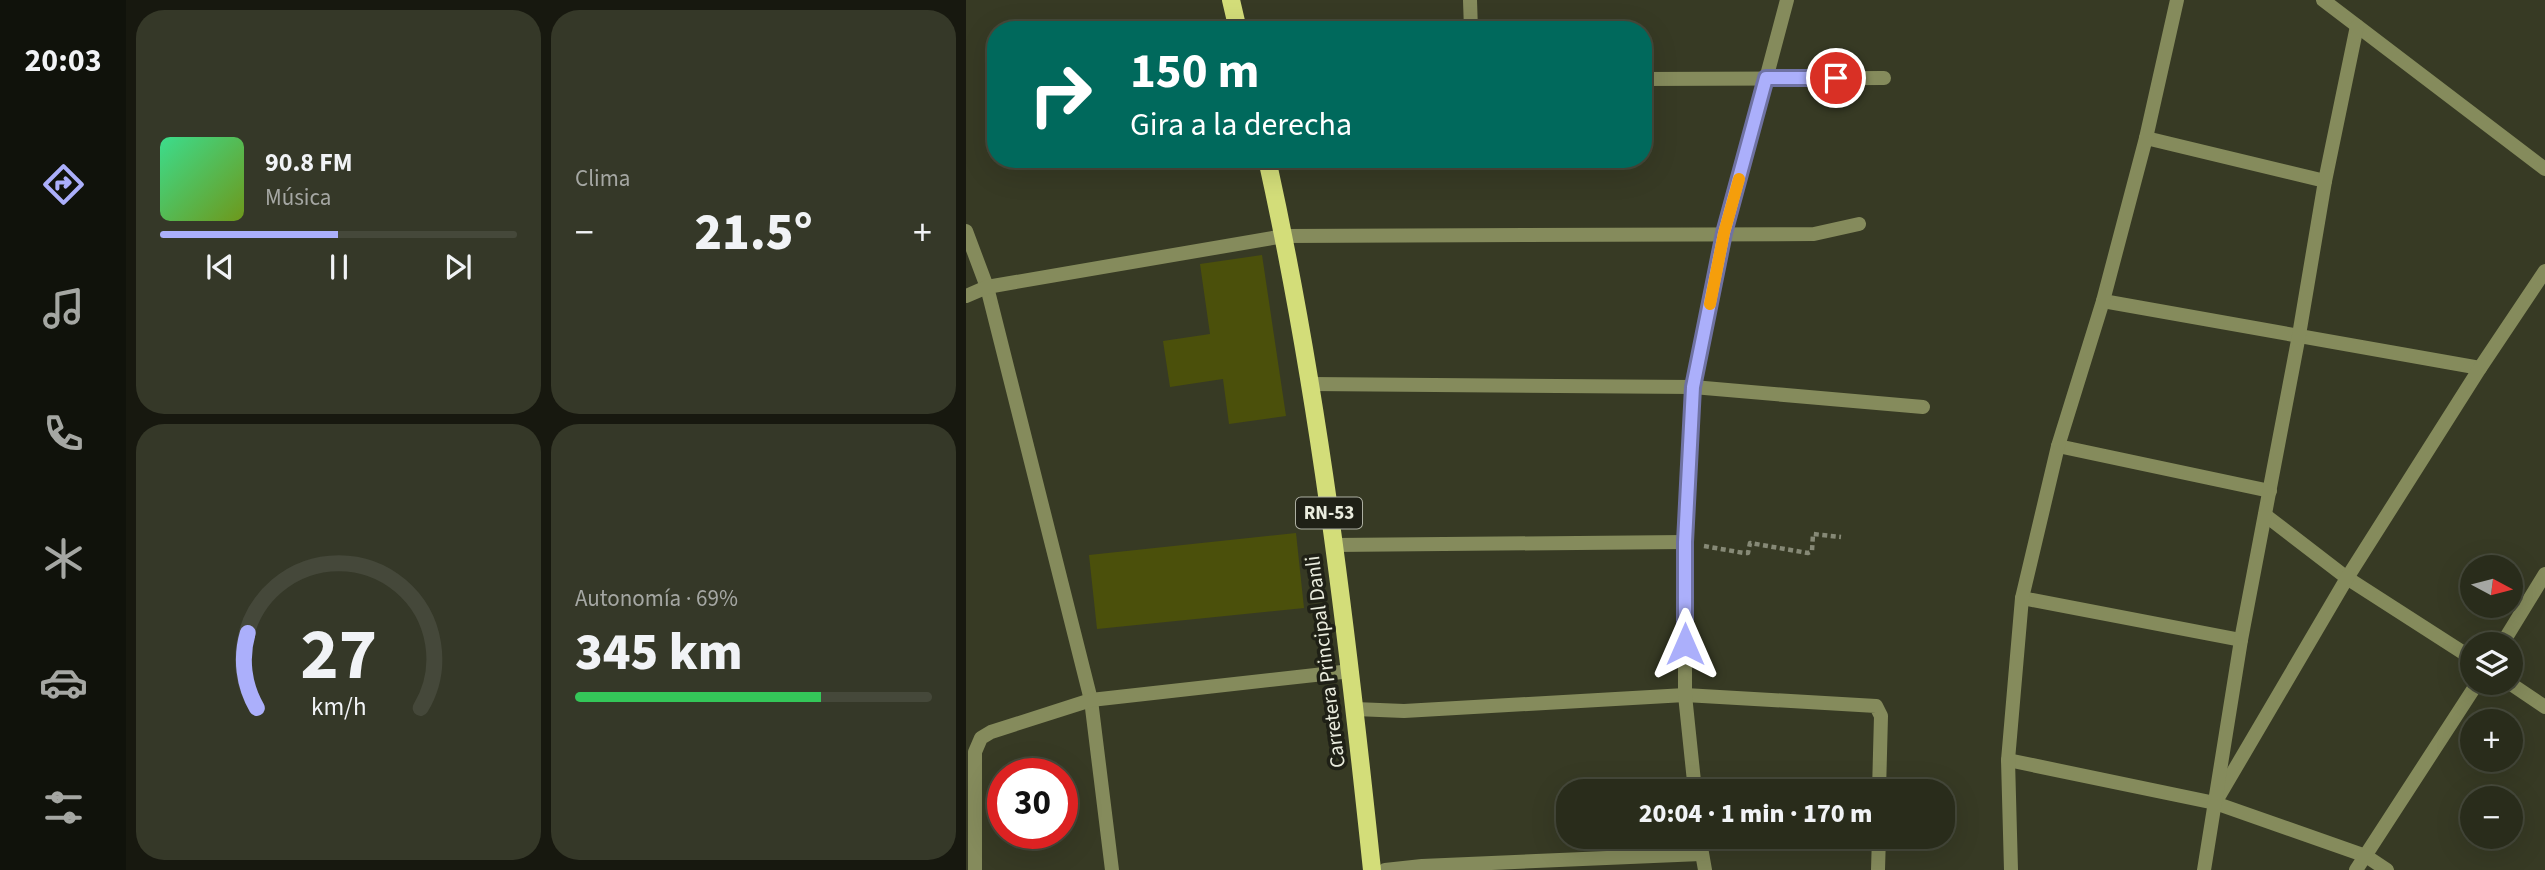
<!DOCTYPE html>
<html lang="es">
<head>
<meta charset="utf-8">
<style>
  :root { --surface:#292c1b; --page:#353828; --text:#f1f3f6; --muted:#a5a7a3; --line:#45483a; --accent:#abaffb }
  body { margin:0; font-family:"Source Sans 3",sans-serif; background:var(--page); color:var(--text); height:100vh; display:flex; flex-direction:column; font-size:26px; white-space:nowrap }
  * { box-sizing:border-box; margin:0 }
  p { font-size:23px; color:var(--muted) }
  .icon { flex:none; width:38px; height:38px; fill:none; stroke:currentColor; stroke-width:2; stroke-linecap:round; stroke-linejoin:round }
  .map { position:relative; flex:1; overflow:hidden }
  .details { display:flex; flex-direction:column; gap:10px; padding:10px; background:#17180f; width:840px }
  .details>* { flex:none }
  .guide { position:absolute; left:21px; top:21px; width:665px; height:147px; border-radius:28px; box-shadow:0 7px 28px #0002,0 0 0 2px var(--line); background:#00695c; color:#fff; overflow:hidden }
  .needle { width:46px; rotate:97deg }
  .controls { position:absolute; left:1494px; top:555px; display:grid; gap:14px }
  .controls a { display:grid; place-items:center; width:63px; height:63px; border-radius:50%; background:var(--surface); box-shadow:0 7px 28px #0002,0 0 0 2px var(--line); font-size:35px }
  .speed { position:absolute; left:21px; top:758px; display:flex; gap:14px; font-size:35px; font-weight:700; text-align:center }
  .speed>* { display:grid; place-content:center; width:91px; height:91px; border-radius:50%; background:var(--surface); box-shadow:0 7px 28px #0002,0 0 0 2px var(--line); line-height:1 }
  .speed .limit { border:10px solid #d22; background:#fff; color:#111 }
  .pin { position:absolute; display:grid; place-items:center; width:60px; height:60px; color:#fff; margin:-30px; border:4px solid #fff; border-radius:50%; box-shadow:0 2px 7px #0007 }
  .me { position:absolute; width:77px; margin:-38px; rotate:0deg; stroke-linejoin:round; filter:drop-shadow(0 0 5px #0008) }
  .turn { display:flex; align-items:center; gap:24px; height:147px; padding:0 28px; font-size:32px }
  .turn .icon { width:91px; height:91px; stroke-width:2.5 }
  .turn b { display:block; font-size:49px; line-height:60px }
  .big { font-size:52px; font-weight:800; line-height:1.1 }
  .details .card { flex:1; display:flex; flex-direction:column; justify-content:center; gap:10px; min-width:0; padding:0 24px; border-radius:28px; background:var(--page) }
  .details .dial { align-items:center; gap:0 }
  .dial svg { height:182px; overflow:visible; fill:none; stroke:var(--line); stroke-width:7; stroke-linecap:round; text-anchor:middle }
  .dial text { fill:var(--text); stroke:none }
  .song { display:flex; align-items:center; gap:21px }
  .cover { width:84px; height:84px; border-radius:10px; background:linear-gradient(135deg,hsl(150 70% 55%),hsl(80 70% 35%)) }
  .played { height:7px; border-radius:4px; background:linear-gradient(90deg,var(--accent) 50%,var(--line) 50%) }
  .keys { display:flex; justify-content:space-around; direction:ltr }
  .heat { display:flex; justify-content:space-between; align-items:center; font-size:38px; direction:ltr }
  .charge { height:10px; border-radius:5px; background:linear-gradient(90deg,#34c759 69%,var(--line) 0) }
  .details .tiles { flex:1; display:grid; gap:10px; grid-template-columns:repeat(2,1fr) }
  .trip { position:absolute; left:590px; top:779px; width:399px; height:70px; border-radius:28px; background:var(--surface); box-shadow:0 7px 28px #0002,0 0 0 2px var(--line); font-weight:800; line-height:70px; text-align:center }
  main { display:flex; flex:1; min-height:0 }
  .dock { display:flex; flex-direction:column; width:126px; justify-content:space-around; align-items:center; background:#10120b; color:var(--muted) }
  .dock .icon { width:49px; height:49px }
  .dock .current { color:var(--accent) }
  .dock b { font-size:32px; color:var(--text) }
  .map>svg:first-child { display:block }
  .building { fill:#4b500b }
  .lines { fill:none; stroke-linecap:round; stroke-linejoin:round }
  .path { stroke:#868976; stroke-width:4.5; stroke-dasharray:5 3.5; stroke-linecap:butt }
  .street { stroke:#858b5c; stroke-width:14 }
  .primary { stroke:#d3dd79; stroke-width:18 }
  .route-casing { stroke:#6f72a3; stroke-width:18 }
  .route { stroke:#abaffb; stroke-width:12 }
  .slow { stroke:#f59e0b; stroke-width:12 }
  .labels { text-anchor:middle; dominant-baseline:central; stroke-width:7; stroke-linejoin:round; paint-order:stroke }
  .shield { fill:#1f2016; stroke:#adafa2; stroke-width:2 }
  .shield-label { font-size:19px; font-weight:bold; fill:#eaecde }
  .street-label { font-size:21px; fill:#eaecde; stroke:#1f2016 }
</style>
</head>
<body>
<main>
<nav class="dock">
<b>20:03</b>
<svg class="icon current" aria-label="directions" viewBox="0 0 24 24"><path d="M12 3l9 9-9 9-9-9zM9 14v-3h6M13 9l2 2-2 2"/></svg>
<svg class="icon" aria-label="music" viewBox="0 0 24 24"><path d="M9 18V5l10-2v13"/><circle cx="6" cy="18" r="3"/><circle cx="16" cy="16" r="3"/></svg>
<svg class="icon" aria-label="phone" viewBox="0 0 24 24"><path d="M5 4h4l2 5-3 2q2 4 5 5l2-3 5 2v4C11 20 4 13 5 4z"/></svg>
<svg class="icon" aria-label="climate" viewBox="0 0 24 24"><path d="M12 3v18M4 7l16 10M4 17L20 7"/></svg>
<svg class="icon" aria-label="car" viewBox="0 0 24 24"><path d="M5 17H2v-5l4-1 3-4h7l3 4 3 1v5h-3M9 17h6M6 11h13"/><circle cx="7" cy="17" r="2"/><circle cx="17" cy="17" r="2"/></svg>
<svg class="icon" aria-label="filters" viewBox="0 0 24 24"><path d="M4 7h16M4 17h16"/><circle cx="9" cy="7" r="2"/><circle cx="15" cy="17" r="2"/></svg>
</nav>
<section class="details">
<div class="tiles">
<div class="card">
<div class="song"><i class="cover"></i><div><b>90.8 FM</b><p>Música</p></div></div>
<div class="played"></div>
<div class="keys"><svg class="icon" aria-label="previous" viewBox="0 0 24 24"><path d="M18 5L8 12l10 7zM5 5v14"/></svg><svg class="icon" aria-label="pause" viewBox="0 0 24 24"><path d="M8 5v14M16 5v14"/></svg><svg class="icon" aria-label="next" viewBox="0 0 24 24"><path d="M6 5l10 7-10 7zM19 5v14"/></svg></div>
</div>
<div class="card"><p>Clima</p>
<div class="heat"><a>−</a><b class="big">21.5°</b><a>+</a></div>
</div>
<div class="card dial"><svg viewBox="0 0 100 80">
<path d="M14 69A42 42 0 1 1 86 69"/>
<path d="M14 69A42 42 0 0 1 10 36" stroke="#abaffb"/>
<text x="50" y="56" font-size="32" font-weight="700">27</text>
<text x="50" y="72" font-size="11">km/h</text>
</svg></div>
<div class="card"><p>Autonomía · 69%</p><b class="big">345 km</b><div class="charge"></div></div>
</div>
</section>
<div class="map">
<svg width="1579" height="870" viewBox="0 0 1579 870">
  <rect width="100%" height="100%" fill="#373a24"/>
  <!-- building -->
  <g class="building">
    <polygon points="296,255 320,416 263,424 257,379 204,387 197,341 244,334 234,264"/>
    <polygon points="330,533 338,608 131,629 123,555"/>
  </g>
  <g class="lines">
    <!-- path -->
    <polyline class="path" points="738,546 778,553 782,553 784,543 842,553 846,551 847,534 875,537"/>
    <!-- street -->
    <g class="street">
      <polyline points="504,0 505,30"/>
      <polyline points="1357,0 1579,169"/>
      <polyline points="677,79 918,78"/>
      <polyline points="1180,138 1359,181"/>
      <polyline points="0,231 21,287 125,700 146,870"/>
      <polyline points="0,296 21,287 318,236 848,234 893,224"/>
      <polyline points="1137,301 1514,368"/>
      <polyline points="345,384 727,387 957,407"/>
      <polyline points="1092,446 1304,491"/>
      <polyline points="1299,515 1381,578 1507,659"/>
      <polyline points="368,545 719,542"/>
      <polyline points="1056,598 1275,640"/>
      <polyline points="1536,644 1579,574"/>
      <polyline points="1542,682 1579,707"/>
      <polyline points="389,709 438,711 719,695 910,706 915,716 913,791"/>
      <polyline points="1042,760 1249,803 1400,856 1421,870"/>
      <polyline points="729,791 719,695 719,542 727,387 759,233 821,0"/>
      <polyline points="1253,796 1381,578 1514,368 1579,271"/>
      <polyline points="733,836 739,870"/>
      <polyline points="9,870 9,752 15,738 25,732 125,700 385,671"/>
      <polyline points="419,870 456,866 735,854"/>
      <polyline points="912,870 913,836"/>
      <polyline points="1045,870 1042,760 1056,598 1092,446 1137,301 1180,138 1211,0"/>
      <polyline points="1238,870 1275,640 1333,335 1359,181 1391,26"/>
      <polyline points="1390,870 1512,682"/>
    </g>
    <!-- primary -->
    <g class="primary">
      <polyline points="265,0 272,30"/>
      <path d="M301 159C353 394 381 632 406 870"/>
    </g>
  </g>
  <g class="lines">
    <defs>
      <polyline id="route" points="719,644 719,542 727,387 758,233 800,78 870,78"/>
    </defs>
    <!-- route casing -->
    <use href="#route" class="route-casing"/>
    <!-- route -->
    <use href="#route" class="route"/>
    <!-- slow -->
    <polyline class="slow" points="744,304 758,233 773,179"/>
  </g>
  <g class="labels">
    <!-- shield labels -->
    <rect class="shield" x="330" y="497.5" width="66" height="31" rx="5"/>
    <g class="shield-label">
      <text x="363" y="513">RN-53</text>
    </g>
    <!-- street labels -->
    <g class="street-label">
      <text transform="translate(359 662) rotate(-97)">Carretera Principal Danli</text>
    </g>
  </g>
</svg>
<div class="controls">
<a><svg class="needle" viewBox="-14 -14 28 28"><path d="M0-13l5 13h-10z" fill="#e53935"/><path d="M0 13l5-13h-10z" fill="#a5a7a3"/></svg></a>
<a><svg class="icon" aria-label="layers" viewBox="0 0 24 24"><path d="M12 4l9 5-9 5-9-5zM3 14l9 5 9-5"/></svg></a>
<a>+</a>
<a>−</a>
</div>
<div class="speed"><div class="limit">30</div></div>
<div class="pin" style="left:870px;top:78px;background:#d93025"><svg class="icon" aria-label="arrive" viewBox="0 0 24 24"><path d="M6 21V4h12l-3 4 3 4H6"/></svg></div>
<svg class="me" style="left:719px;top:644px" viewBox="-20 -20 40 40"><path d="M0-17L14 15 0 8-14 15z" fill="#abaffb" stroke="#fff" stroke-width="4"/></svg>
<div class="trip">20:04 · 1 min · 170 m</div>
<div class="guide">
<div class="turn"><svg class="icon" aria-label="right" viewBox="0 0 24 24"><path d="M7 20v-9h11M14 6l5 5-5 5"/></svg><div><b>150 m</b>Gira a la derecha</div></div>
</div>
</div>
</main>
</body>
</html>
